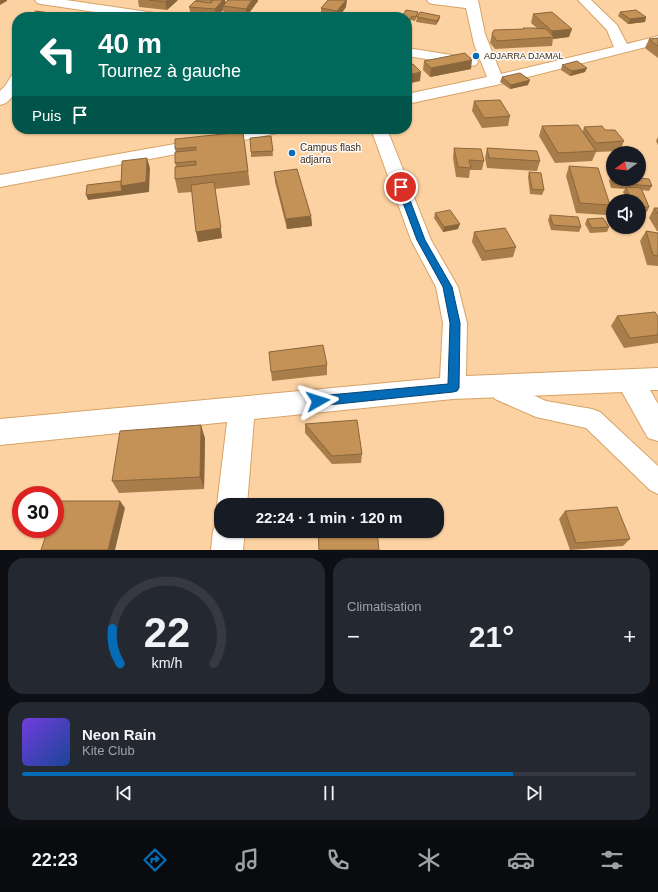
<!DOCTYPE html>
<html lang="fr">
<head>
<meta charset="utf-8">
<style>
  :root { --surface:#171b24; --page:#242831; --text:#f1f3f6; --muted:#9ea1a6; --line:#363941; --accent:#046bb7 }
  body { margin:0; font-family:Helvetica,sans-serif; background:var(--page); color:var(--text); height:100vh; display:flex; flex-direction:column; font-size:15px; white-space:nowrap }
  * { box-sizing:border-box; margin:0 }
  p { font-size:13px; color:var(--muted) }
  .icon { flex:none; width:22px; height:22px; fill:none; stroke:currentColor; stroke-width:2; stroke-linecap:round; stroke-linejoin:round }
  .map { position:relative; height:550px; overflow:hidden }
  .side { display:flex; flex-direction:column; gap:8px; padding:8px; background:#0d0f14; flex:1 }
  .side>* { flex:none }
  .banner { position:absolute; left:12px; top:12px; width:400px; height:122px; border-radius:16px; box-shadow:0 1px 3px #0004; background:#00695c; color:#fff; overflow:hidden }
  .needle { width:26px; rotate:255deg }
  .buttons { position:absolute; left:606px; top:146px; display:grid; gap:8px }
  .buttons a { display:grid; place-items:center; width:40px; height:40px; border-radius:50%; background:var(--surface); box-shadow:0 1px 3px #0004; font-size:20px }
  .speed { position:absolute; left:12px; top:486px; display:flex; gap:8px; font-size:20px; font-weight:700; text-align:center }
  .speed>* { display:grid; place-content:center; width:52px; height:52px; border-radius:50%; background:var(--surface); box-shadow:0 1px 3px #0004; line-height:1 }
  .speed .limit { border:6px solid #d22; background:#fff; color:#111 }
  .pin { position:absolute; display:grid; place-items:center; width:34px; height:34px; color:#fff; margin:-17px; border:2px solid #fff; border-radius:50%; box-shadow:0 1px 4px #0007 }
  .me { position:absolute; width:44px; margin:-22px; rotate:84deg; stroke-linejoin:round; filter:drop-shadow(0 0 3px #0008) }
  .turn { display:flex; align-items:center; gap:14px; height:84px; padding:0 20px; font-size:18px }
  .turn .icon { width:52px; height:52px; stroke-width:2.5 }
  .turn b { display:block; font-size:28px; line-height:34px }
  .then { display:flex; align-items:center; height:38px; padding:0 20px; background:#0003; gap:8px; font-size:15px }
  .big { font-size:30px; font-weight:800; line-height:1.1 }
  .side .card { flex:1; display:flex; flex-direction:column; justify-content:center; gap:6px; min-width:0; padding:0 14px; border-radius:16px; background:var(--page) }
  .side .dial { align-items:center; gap:0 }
  .dial svg { height:104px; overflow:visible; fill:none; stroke:var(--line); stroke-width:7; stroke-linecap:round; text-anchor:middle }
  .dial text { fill:var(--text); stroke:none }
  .song { display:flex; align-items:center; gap:12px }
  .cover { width:48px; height:48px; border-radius:6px; background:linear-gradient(135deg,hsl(260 70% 55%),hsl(220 70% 35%)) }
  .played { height:4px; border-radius:2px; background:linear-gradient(90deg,var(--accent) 80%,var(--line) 80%) }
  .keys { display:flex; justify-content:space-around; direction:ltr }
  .heat { display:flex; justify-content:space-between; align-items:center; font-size:22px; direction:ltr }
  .side .tiles { flex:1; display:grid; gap:8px; grid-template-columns:1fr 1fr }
  .card:last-child { grid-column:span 2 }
  .trip { position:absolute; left:214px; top:498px; width:230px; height:40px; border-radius:16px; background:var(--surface); box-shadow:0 1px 3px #0004; font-weight:800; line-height:40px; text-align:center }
  .menu { display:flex; height:64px; justify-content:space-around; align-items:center; background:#090b0e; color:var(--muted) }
  .menu .icon { width:28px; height:28px }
  .menu .on { color:var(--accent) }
  .menu b { font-size:18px; color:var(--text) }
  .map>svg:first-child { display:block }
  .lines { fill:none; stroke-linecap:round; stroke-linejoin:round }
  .pedestrian-casing { stroke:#d6a367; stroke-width:2 }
  .minor-casing { stroke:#d6a367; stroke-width:2 }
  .pedestrian { fill:#fff; fill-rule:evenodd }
  .minor { fill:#fff; fill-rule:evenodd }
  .wall { fill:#a97d4a }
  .shaded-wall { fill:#89663c }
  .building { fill:#c49156; stroke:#89663c }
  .route { fill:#046bb7; stroke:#034677 }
  .poi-dot { fill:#046bb7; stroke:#fbfbfb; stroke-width:1.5 }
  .labels { text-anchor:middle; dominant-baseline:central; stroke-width:3; stroke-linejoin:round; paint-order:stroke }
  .far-poi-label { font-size:9px; fill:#3e2a10; stroke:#fbfbfb; text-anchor:start }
  .poi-label { font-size:10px; fill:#3e2a10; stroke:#fbfbfb; text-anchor:start }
</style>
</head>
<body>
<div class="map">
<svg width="658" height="550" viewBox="0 0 658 550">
  <rect width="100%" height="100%" fill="#fdd2a2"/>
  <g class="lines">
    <defs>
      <polygon id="pedestrian" points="498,377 505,380 511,385 546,401 592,409 600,412 658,466 658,494 650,490 586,428 536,417 495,399 487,386 491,380"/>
      <g id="minor">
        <polygon points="35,0 66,0 155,13 160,14 161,17 129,17 41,4 37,3"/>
        <polygon points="427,0 478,0 485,34 501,74 614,47 607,30 578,0 591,0 617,25 627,44 658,36 658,44 496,85 407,104 407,94 487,77 474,44 466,8 433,4 429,3"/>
        <polygon points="407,48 471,58 476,59 478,62 476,65 471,66 407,56"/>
        <polygon points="17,73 17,92 6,103 0,105 0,91 5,86 12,75"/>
        <polygon points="248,129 279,129 277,133 203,149 0,187 0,175 203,139"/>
        <polygon points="371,129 387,129 431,240 458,287 467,323 466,376 658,368 658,390 650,390 658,404 658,441 648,438 622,392 453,399 254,419 247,505 221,505 221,515 217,505 227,422 0,445 0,419 440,378 443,323 436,287 411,240"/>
        <polygon points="221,519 221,531 245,531 243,550 211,550 213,531 218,520"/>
      </g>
    </defs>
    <!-- pedestrian casing -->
    <use href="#pedestrian" class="pedestrian-casing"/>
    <!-- minor casing -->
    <use href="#minor" class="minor-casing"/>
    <!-- pedestrian -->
    <use href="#pedestrian" class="pedestrian"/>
    <!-- minor -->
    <use href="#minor" class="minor"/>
  </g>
  <!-- wall -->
  <g class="wall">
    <polygon points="138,0 178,0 167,10 139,7"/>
    <polygon points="197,0 225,0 226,3 228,0 258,0 258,1 246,17 224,15 223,10 216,17 208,17 191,15 189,7"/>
    <polygon points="346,7 339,17 321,17 321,8"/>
    <polygon points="418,12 417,16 415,21 411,20 410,24 407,23 407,17"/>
    <polygon points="620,12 646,17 645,22 628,24 618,16"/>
    <polygon points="533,14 569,37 553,39 552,46 495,49 490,43 492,34 523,29 523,28 537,28 531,23"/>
    <polygon points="30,15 51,17 30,17"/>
    <polygon points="440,16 439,20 436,25 416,22 417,17"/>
    <polygon points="658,38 658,58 645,48 649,39"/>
    <polygon points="424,61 471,69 430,77 423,70"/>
    <polygon points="562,65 585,72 570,76 561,70"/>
    <polygon points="502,77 528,85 510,89 500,82"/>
    <polygon points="474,101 510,116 508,126 482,128 472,111"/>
    <polygon points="542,126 583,131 584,127 605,130 624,141 620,151 596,152 592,161 555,163 539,136"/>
    <polygon points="243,132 250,185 215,189 222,238 198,242 192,192 178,193 175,179 176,167 175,163 176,152 175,149"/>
    <polygon points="271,136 273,156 251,157 251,152"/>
    <polygon points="658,137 658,145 656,141"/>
    <polygon points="454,148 484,161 482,170 470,170 469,178 456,177 453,158"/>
    <polygon points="487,148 540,161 537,171 487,168 485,158"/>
    <polygon points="569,166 610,205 606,215 576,213 566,176"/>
    <polygon points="274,172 311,216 312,226 287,229 275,182"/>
    <polygon points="529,172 544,190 542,195 530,194 528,177"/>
    <polygon points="611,176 652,186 649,191 642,190 649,207 647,212 639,212 639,201 627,201 623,192 625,189 611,188 609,181"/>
    <polygon points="654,208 658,208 658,231 657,231 649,218"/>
    <polygon points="435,213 458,229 443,232 434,218"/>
    <polygon points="550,215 581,227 579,232 551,230 548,220"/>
    <polygon points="587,219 609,227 607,232 590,233 585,224"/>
    <polygon points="646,231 658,233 658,266 647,265 640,241"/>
    <polygon points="474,232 516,247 513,257 482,261 472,242"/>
    <polygon points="617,316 658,317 658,343 624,348 611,326"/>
    <polygon points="327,365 327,375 272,381 271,372"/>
    <polygon points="305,424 362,454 361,463 332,464 305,433"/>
    <polygon points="205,438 204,489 119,493 112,481"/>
    <polygon points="565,511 630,539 623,546 570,550 559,519"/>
  </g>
  <!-- shaded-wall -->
  <g class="shaded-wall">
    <polygon points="0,0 7,0 7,1 0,5"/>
    <polygon points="167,0 178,0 167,10 165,2"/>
    <polygon points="223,0 225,0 226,6 223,6 223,10 216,17 215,9"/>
    <polygon points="252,0 258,0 258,1 246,17 246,9"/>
    <polygon points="346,0 347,0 346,7 339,17 337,17 337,11"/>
    <polygon points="50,13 51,17 43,17"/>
    <polygon points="440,16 439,20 436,25 437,21"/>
    <polygon points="646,17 645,22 628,24 630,19"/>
    <polygon points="572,29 569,37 553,39 554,37 551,37 552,31"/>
    <polygon points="472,60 471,69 430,77 431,68"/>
    <polygon points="587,68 585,72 570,76 572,71"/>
    <polygon points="421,72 420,81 407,84 407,75"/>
    <polygon points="530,80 528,85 510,89 511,85"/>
    <polygon points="147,158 150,168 149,192 88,200 86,195 121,186"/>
    <polygon points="214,182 222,238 198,242 196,232"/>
    <polygon points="311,216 312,226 287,229 286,219"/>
    <polygon points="460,224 458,229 443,232 444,227"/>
    <polygon points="201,425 205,438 204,489 200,477"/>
    <polygon points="120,501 125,508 115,550 108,550"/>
  </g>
  <!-- building -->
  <g class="building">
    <polygon points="149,0 167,0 165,2"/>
    <polygon points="197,0 212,0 209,3 196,2"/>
    <polygon points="214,0 223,0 215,9 189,7 195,1 211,3"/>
    <polygon points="228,0 252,0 246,9 223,6"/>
    <polygon points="328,0 346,0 337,11 321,8"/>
    <polygon points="406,10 418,12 416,17 412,16 410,19 407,19 407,17 402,17"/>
    <polygon points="636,10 646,17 630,19 620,12"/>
    <polygon points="36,11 50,13 43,17 30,15"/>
    <polygon points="420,12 440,16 437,21 417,17"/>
    <polygon points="552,12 572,29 552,31 533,14"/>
    <polygon points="523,28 533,28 546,29 554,37 497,41 492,34 494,30 524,29"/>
    <polygon points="658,38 658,46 649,39"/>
    <polygon points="465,53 472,60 431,68 424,61"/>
    <polygon points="577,61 587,68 572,71 562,65"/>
    <polygon points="413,64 421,72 407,75 407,66"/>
    <polygon points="520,73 530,80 511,85 502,77"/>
    <polygon points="500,100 510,116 484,118 474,101"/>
    <polygon points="578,125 596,151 558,153 542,126"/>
    <polygon points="602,126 605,130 615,130 624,141 596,143 584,127"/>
    <polygon points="243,132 248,171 175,179 175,167 196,165 196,161 175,163 175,152 196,150 196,147 175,149 175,139"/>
    <polygon points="271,136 273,151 251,152 250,138"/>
    <polygon points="454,148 481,149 484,161 469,160 471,168 458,167"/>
    <polygon points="487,148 537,151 540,161 489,158"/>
    <polygon points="147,158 146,182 121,186 122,161"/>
    <polygon points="569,166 598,168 610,205 580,203"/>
    <polygon points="297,169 311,216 286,219 274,172"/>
    <polygon points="529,172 541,173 544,190 532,189"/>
    <polygon points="611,176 613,176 613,179 639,179 639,178 649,179 652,186 613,183"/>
    <polygon points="121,181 121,186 122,191 86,195 87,185"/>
    <polygon points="214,182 221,228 196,232 191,185"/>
    <polygon points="626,187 641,188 649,207 639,207 639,201 631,201"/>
    <polygon points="654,208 658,208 658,214"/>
    <polygon points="450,210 460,224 444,227 435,213"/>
    <polygon points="550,215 578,217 581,227 553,225"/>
    <polygon points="603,218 609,227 592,228 587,219"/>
    <polygon points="505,228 516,247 485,251 474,232"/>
    <polygon points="646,231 658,233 658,256 653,255"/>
    <polygon points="655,312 658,317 658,335 630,338 617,316"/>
    <polygon points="323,345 327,365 271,372 269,352"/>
    <polygon points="357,420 362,454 332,456 305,424"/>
    <polygon points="201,425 200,477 112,481 120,431"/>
    <polygon points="57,501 120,501 108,550 41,550 48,529 55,529 55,506"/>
    <polygon points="617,507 630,539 576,543 565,511"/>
    <polygon points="318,531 377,531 379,550 319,550"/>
  </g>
  <!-- route -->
  <polygon class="route" points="401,184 405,187 425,240 452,287 460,323 459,388 457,391 453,392 318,406 314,404 312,401 314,397 318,396 448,384 450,323 443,287 417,240 397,187"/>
  <!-- markers -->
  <g class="poi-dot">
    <circle cx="476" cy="56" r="4"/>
    <circle cx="292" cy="153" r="4"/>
  </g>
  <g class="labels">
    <!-- far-poi labels -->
    <g class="far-poi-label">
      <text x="484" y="56">ADJARRA DJAMAL</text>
    </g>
    <!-- poi labels -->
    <g class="poi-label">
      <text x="300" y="147">Campus flash<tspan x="300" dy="12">adjarra</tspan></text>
    </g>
  </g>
</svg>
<div class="buttons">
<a><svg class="needle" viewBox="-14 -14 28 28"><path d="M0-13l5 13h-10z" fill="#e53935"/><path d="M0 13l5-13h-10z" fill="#9ea1a6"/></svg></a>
<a><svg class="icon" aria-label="sound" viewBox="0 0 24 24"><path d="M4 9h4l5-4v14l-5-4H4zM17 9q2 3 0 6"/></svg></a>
</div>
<div class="speed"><div class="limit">30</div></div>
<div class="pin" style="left:401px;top:187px;background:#d93025"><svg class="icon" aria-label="arrive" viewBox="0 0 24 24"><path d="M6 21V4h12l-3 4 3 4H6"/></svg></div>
<svg class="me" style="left:318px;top:401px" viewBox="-20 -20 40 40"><path d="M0-17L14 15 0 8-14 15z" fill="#046bb7" stroke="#fff" stroke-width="4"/></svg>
<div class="trip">22:24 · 1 min · 120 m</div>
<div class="banner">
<div class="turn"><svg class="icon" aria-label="left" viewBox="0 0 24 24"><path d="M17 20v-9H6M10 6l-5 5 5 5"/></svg><div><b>40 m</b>Tournez à gauche</div></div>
<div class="then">Puis<svg class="icon" aria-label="arrive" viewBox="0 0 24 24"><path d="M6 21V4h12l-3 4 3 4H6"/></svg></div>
</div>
</div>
<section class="side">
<div class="tiles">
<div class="card dial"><svg viewBox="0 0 100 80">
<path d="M14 69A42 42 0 1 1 86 69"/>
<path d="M14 69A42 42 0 0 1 8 42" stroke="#046bb7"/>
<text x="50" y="56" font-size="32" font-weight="700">22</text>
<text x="50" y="72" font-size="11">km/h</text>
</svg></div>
<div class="card"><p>Climatisation</p>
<div class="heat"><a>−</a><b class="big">21°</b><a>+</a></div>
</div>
<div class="card">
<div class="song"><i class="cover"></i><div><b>Neon Rain</b><p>Kite Club</p></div></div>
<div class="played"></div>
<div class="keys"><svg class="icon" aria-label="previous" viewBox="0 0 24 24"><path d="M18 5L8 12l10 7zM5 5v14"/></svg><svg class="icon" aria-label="pause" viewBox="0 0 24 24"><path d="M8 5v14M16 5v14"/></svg><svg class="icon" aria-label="next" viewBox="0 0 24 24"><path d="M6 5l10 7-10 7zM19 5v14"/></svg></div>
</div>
</div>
</section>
<nav class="menu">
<b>22:23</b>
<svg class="icon on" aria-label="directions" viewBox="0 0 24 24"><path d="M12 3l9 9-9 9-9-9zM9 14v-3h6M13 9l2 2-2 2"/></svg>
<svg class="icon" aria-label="music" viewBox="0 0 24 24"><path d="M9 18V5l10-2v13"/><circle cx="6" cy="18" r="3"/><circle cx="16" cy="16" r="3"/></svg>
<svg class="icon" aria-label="phone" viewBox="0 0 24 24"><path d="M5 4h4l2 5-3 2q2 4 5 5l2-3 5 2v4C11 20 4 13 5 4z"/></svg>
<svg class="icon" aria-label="climate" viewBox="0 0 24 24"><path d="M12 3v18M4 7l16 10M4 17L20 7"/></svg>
<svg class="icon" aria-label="car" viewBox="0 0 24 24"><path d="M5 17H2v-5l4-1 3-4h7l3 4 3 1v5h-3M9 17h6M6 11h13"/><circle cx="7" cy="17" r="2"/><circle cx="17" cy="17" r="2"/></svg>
<svg class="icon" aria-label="filters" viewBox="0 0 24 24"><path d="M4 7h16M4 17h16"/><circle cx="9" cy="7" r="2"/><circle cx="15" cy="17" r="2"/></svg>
</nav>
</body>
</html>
